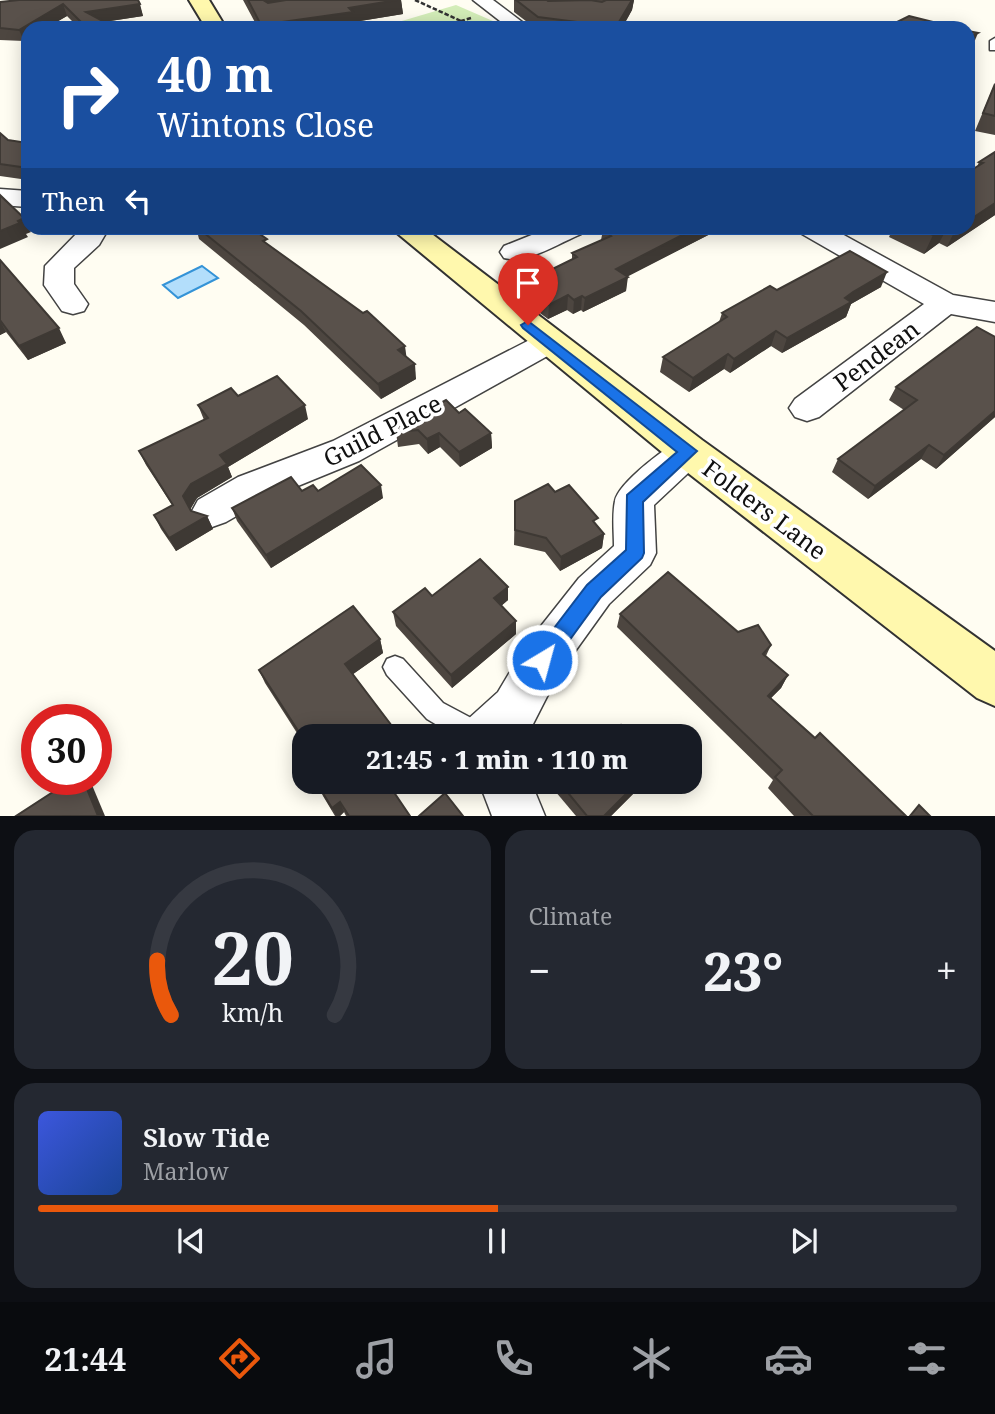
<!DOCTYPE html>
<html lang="en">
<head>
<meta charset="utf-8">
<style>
  :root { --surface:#171b24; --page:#242831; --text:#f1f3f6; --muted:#9ea1a6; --line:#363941; --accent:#ea580c }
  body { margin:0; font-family:"Noto Serif",serif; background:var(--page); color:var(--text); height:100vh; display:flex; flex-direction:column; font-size:26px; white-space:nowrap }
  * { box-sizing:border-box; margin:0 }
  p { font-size:23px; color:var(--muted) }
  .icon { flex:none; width:38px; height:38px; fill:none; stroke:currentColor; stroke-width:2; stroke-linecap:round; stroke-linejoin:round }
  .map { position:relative; height:816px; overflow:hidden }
  .sheet { display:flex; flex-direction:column; gap:14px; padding:14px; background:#0d0f14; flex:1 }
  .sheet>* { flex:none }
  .hud { position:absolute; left:21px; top:21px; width:954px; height:214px; border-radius:21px; box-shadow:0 4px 18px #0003; background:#1a4fa0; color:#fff; overflow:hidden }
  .speed { position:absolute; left:21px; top:704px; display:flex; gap:14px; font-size:35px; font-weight:700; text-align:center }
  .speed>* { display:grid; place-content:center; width:91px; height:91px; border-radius:50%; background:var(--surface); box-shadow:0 4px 18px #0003; line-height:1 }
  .speed .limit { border:10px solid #d22; background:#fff; color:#111 }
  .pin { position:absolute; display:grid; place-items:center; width:60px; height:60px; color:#fff; margin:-72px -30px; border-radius:50% 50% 50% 0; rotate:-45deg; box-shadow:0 0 7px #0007 }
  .pin .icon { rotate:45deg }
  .me { position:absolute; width:77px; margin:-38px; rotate:37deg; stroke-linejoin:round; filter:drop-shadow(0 0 5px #0008) }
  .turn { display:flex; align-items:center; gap:24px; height:147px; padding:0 21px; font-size:32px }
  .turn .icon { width:91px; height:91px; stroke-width:2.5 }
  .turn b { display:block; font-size:49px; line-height:60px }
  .then { display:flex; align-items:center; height:66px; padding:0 21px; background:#0003; gap:14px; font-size:26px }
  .big { font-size:52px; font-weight:800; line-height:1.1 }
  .sheet .widget { flex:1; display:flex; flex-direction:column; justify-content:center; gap:10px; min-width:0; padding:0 24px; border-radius:21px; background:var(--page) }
  .sheet .dial { align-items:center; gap:0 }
  .dial svg { height:182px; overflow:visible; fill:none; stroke:var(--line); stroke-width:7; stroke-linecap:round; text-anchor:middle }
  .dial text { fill:var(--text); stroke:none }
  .song { display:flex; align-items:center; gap:21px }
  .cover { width:84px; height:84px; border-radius:10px; background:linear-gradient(135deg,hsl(230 70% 55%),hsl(220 70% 35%)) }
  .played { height:7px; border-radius:4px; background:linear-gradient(90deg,var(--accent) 50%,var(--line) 50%) }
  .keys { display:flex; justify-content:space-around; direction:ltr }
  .heat { display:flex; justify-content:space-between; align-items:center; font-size:38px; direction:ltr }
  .sheet .tiles { flex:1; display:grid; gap:14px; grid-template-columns:1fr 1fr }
  .widget:last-child { grid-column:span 2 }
  .trip { position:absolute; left:292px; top:724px; width:410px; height:70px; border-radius:21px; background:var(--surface); box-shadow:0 4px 18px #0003; font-weight:800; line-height:70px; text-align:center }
  .tab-bar { display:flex; height:112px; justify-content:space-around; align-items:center; background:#090b0e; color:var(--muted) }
  .tab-bar .icon { width:49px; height:49px }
  .tab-bar .on { color:var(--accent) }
  .tab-bar b { font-size:32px; color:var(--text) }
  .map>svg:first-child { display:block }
  .green { fill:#d3edb8 }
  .water { fill:#b3defb; stroke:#3493d7; stroke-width:2 }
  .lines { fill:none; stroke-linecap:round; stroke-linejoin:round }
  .service-casing { stroke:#434343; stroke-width:3 }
  .minor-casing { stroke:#434343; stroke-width:3 }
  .secondary-casing { stroke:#323232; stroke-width:4 }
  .path { stroke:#323232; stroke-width:2.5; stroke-dasharray:4.5 2; stroke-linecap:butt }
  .service { fill:#fff; fill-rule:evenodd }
  .minor { fill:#fff; fill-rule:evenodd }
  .secondary { fill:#fff8ad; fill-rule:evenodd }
  .wall { fill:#4d4640 }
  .shaded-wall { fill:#3e3934 }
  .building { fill:#59514b; stroke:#3e3934; stroke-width:2 }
  .route { fill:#1a73e8; stroke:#114b97; stroke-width:2 }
  .labels { text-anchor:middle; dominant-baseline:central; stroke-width:7; stroke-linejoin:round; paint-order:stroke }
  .street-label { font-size:24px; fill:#101010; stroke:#fff }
</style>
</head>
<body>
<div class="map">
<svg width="995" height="816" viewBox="0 0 995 816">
  <rect width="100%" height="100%" fill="#fffdf2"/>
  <!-- green -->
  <polygon class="green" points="456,5 509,28 378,28"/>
  <!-- water -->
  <polygon class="water" points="202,266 218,278 178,298 163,285"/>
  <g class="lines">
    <defs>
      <g id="service">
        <polygon points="995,38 995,50 990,50 990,41"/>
        <polygon points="395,656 403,659 443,703 490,728 493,737 457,737 427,719 387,675 383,667 387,659"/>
      </g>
      <g id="minor">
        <polygon points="473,0 493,0 530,28 509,28"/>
        <polygon points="0,189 28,191 28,207 0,205"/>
        <polygon points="82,228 109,228 99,245 74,268 74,284 88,304 84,311 73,314 62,311 44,285 45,266"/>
        <path d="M549 228H585L581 234C559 243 528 264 504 258L500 252 504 246Z"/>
        <polygon points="799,228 831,228 953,295 995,302 995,322 951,314 819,417 807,421 795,417 789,408 795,399 924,304 802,234"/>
        <polygon points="549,330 560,333 565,341 560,349 359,461 266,499 226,522 212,527 198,522 192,511 198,500 238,477 333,441"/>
        <path d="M688 437 701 441 706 451 701 461 654 505 656 553 650 565 609 604 558 675 532 726 520 737H460L467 720 498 692 526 645 579 578 614 546C614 532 612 515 615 501 618 483 671 442 688 437Z"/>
        <polygon points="479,782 531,782 545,816 492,816"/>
      </g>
      <g id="secondary">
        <polygon points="189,0 209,0 226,28 206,28"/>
        <polygon points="391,228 424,228 702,440 995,651 995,706 977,698 674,462"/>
      </g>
    </defs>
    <!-- service casing -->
    <use href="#service" class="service-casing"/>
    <!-- minor casing -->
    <use href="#minor" class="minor-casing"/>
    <!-- secondary casing -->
    <use href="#secondary" class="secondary-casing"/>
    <!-- path -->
    <g class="path">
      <polyline points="415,0 461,21"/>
      <polyline points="461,28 461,21 471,18"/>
    </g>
    <!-- service -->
    <use href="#service" class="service"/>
    <!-- minor -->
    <use href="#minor" class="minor"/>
    <!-- secondary -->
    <use href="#secondary" class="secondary"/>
  </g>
  <!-- wall -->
  <g class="wall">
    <polygon points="138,0 143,16 104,22 116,28 79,28 67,16 46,28 28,28 24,41 0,40 0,2"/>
    <polygon points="243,0 401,0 403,14 354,22 355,26 344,28 258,28"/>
    <polygon points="514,0 634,0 632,10 622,28 535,28 514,12"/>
    <polygon points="995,83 995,135 975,131"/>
    <polygon points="0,133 8,140 28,143 28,180 0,176"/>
    <polygon points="995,152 995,215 947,247 939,243 924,254 889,237 893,228 968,228 968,172 977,167 979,162"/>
    <polygon points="192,228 260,228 255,230 268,245 407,358 416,379 381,399 304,325 199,239 197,231"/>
    <polygon points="608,228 722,228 627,276 626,291 583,312 581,310 573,314 567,310 548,319 521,299 522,284 572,260 572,253 601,240 603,230"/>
    <polygon points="0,260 66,343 28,360 6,332 0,335"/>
    <polygon points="881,287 851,304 846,317 782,353 771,346 730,373 724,369 689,392 660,372 663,357 719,322 722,313 777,290"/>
    <polygon points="896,387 995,417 936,469 921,459 868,499 832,472 838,459 904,410 889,400"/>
    <polygon points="238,396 308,419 228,467 232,477 197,498 190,509 191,511 207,516 213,529 176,551 161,529 154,515 172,505 146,465 139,451 204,420 198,405"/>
    <polygon points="459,413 491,433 492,448 460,467 440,447 428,454 419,444 398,447 396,432"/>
    <polygon points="302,491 318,491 383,498 271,568 237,521 232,508"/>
    <polygon points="555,492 597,526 604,534 602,548 560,571 545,552 514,545 515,501"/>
    <polygon points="508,587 508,600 501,606 516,621 516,634 452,688 396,626 393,612 432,596"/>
    <polygon points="620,614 771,645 766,656 788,675 781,688 771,698 815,738 906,816 794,816 768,788 773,780 617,627"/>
    <polygon points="380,639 383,653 353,674 395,730 397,737 304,737 304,744 265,683 259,670"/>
    <polygon points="556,782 645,782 611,816 576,816 555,791"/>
    <polygon points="318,785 410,816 346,816 344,812 340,816 335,816 323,796"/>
  </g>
  <!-- shaded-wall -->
  <g class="shaded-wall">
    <polygon points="260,0 318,0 262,13"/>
    <polygon points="397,0 401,0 403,14 354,22 355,26 344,28 262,28 261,25 349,8"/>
    <polygon points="632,0 634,0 632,10 622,28 616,28"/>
    <polygon points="63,4 67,16 46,28 28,28 28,39 24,41 19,30"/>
    <polygon points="140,4 143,16 90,24 86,12"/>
    <polygon points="978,33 971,50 968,52 968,38"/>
    <polygon points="995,203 995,215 947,247 956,228 968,228 968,221"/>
    <polygon points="24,218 28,228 31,232 26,234 28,237 0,249 0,231"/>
    <polygon points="696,228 722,228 617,282 628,277 626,291 583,312 585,298 616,269"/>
    <polygon points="944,228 947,228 939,243 924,254 933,235"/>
    <polygon points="887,272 881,287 851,304 846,317 782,353 787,338 845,298 853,292"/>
    <polygon points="568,295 567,310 548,319 549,305"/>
    <polygon points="582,296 581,310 573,314 574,300"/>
    <polygon points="0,321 6,332 0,335"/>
    <polygon points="59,328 66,343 28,360 19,346"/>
    <polygon points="776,331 771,346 730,373 734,359"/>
    <polygon points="405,346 407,361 398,350"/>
    <polygon points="728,354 724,369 689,392 693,378"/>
    <polygon points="415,364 416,379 381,399 378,384"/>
    <polygon points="305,405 308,419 228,467 232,477 197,498 190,510 183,496 191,484 220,455"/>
    <polygon points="995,411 995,417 936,469 944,455"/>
    <polygon points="439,433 440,447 428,454 427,439"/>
    <polygon points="491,433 492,448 460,467 459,452"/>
    <polygon points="929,445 921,459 868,499 875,486"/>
    <polygon points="381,485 383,498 271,568 266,555"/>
    <polygon points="207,516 213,529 176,551 169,538"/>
    <polygon points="604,534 602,548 560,571 561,557"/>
    <polygon points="508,587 508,600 494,612 494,598"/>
    <polygon points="516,621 516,634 452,688 451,675"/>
    <polygon points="380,639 383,653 349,677 345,664"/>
    <polygon points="788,675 781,688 761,708 768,696"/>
    <polygon points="395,730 397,737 386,737"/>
    <polygon points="83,779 86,779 92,785 105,816 98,816"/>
    <polygon points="638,782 645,782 611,816 604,816"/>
    <polygon points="340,802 344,812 340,816 336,816 332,808"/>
  </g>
  <!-- building -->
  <g class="building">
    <polygon points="19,0 138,0 140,4 86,12 116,28 87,28 63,4 19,30 0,28 0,2"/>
    <polygon points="248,0 263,0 268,3 286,0 397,0 349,8 353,12 261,25"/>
    <polygon points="516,0 547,0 548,1 590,0 602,2 606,0 632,0 616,27 538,17"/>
    <polygon points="909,16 957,28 885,28"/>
    <polygon points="968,31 978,33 968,38"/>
    <polygon points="995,84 995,116 983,113"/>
    <polygon points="0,133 8,140 28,143 28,168 0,164"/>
    <polygon points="995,152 995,203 968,221 968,172 983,163 979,162"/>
    <polygon points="0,195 24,218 18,221 20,223 0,231"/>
    <polygon points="198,228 251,228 267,239 263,241 363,313 367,311 405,346 398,350 415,364 378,384 301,311"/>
    <polygon points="608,228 696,228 616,269 628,277 585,298 582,296 574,300 568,295 549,305 522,284 577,257 572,253 611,236 603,230"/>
    <polygon points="916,228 944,228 933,235"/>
    <polygon points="850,251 887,272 853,292 845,298 851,302 787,338 776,331 734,359 728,354 693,378 663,357 727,317 722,313 770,286 777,290"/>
    <polygon points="0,260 59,328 19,346 0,320"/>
    <polygon points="977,327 995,337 995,411 944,455 929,445 875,486 838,459 917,400 896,387"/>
    <polygon points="277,376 305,405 220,455 227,464 191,484 183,496 191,511 207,516 169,538 154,515 173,505 139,451 208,418 198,405 231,388 238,396"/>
    <polygon points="446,400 459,413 465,409 491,433 459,452 439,433 427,439 418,430 396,432 398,426"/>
    <polygon points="361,465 381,485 266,555 232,508 291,477 302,491 313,485 318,491"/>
    <polygon points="548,484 555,492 569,485 598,518 593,521 604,534 561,557 546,538 515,530 515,501"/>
    <polygon points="480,559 508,587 494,598 516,621 451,675 393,612 425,588 432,596"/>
    <polygon points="668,572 738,632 758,625 771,645 763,654 788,675 768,696 815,738 820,733 906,816 813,816 775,777 782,770 620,614"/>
    <polygon points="353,606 380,639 345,664 395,730 386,737 304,737 304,740 259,670"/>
    <polygon points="621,725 632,737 609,737"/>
    <polygon points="73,779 83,779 98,816 16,816"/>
    <polygon points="322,782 387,782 410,816 349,816 340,802 332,808 318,785"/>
    <polygon points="559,782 638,782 604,816 587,816"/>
    <polygon points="445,793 463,816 419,816"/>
    <polygon points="919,805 930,816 910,816"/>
  </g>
  <!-- route -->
  <polygon class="route" points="528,321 697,451 643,502 644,553 642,558 601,597 550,667 542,670 535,667 532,660 535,653 587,585 626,550 627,495 677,452 523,328 521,325"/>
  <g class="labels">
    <!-- street labels -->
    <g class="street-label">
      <text transform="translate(876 355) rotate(-37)">Pendean</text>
      <text transform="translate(382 430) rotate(-27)">Guild Place</text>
      <text transform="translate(765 509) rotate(37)">Folders Lane</text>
    </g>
  </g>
</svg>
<div class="speed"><div class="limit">30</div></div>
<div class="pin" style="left:528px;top:325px;background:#d93025"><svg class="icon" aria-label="arrive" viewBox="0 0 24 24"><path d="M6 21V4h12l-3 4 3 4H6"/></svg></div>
<svg class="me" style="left:542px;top:660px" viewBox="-20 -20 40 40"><circle r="17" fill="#1a73e8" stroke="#fff" stroke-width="3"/><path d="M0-11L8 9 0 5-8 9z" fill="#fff"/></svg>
<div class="trip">21:45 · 1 min · 110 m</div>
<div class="hud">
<div class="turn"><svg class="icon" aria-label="right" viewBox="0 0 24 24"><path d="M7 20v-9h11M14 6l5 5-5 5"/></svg><div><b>40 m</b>Wintons Close</div></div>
<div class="then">Then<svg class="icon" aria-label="left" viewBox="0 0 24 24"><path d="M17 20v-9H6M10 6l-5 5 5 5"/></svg></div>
</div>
</div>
<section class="sheet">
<div class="tiles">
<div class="widget dial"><svg viewBox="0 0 100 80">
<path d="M14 69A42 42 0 1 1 86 69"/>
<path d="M14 69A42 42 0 0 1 8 45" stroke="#ea580c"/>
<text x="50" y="56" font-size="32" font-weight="700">20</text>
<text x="50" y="72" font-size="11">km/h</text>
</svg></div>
<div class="widget"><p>Climate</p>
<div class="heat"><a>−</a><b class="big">23°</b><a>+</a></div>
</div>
<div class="widget">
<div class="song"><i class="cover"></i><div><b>Slow Tide</b><p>Marlow</p></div></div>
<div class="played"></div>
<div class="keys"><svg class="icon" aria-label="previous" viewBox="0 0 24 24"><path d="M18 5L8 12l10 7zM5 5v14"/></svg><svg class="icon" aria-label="pause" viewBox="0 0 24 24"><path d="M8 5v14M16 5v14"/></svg><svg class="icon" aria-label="next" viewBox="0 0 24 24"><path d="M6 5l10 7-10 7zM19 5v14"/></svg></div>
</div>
</div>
</section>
<nav class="tab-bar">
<b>21:44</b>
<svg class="icon on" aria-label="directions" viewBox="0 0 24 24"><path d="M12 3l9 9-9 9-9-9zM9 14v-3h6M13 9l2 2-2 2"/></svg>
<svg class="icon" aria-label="music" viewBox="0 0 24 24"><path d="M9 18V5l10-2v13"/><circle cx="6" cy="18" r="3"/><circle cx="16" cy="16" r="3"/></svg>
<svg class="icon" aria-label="phone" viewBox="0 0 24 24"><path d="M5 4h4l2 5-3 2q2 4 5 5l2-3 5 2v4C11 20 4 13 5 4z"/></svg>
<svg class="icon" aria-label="climate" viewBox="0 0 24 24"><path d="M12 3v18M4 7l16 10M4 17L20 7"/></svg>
<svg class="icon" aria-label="car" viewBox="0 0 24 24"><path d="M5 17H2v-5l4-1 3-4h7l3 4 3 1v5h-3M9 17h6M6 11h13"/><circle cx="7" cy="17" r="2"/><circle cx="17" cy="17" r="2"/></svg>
<svg class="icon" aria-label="filters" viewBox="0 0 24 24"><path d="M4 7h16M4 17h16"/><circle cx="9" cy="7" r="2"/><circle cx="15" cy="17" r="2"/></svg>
</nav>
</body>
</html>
